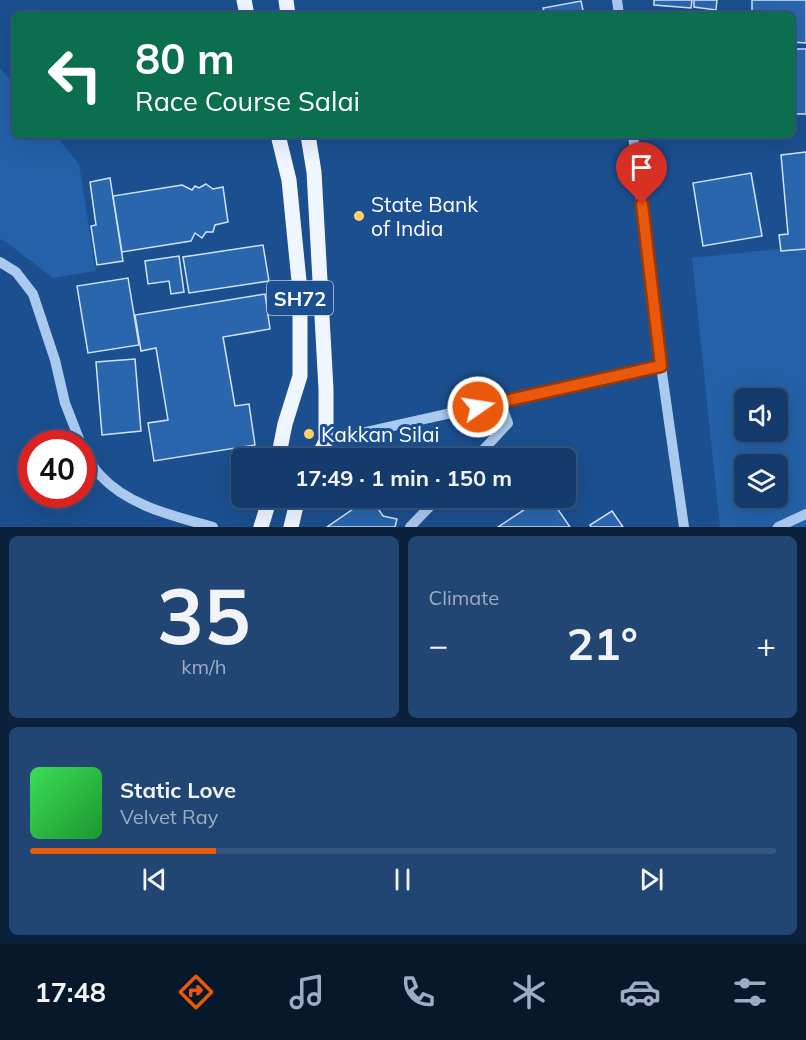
<!DOCTYPE html>
<html lang="en">
<head>
<meta charset="utf-8">
<style>
  :root { --surface:#143b6b; --page:#214673; --text:#f1f3f6; --muted:#9dadc1; --line:#33557e; --accent:#ea580c }
  body { margin:0; font-family:Mulish,sans-serif; background:var(--page); color:var(--text); height:100vh; display:flex; flex-direction:column; font-size:22px; white-space:nowrap }
  * { box-sizing:border-box; margin:0 }
  p { font-size:20px; color:var(--muted) }
  .icon { flex:none; width:33px; height:33px; fill:none; stroke:currentColor; stroke-width:2; stroke-linecap:round; stroke-linejoin:round }
  .map { position:relative; height:527px; overflow:hidden }
  .drawer { display:flex; flex-direction:column; gap:9px; padding:9px; background:#0b203b; flex:1 }
  .drawer>* { flex:none }
  .top-card { position:absolute; left:12px; top:12px; width:783px; height:126px; border-radius:9px; box-shadow:0 6px 24px #0002,0 0 0 2px var(--line); background:#0b6e4f; color:#fff; overflow:hidden }
  .controls { position:absolute; left:734px; top:388px; display:grid; gap:12px }
  .controls a { display:grid; place-items:center; width:54px; height:54px; border-radius:9px; background:var(--surface); box-shadow:0 6px 24px #0002,0 0 0 2px var(--line); font-size:30px }
  .speed { position:absolute; left:18px; top:430px; display:flex; gap:12px; font-size:30px; font-weight:700; text-align:center }
  .speed>* { display:grid; place-content:center; width:78px; height:78px; border-radius:50%; background:var(--surface); box-shadow:0 6px 24px #0002,0 0 0 2px var(--line); line-height:1 }
  .speed .limit { border:9px solid #d22; background:#fff; color:#111 }
  .pin { position:absolute; display:grid; place-items:center; width:51px; height:51px; color:#fff; margin:-62px -26px; border-radius:50% 50% 50% 0; rotate:-45deg; box-shadow:0 0 6px #0007 }
  .pin .icon { rotate:45deg }
  .me { position:absolute; width:66px; margin:-33px; rotate:77deg; stroke-linejoin:round; filter:drop-shadow(0 0 4px #0008) }
  .turn { display:flex; align-items:center; gap:21px; height:126px; padding:0 24px; font-size:27px }
  .turn .icon { width:78px; height:78px; stroke-width:2.5 }
  .turn b { display:block; font-size:42px; line-height:51px }
  .big { font-size:45px; font-weight:700; line-height:1.1 }
  .drawer .widget { flex:1; display:flex; flex-direction:column; justify-content:center; gap:9px; min-width:0; padding:0 21px; border-radius:9px; background:var(--page) }
  .drawer .dial { align-items:center; gap:0 }
  .dial b { font-size:78px; line-height:1 }
  .song { display:flex; align-items:center; gap:18px }
  .cover { width:72px; height:72px; border-radius:9px; background:linear-gradient(135deg,hsl(130 70% 55%),hsl(130 70% 35%)) }
  .played { height:6px; border-radius:3px; background:linear-gradient(90deg,var(--accent) 25%,var(--line) 25%) }
  .keys { display:flex; justify-content:space-around; direction:ltr }
  .heat { display:flex; justify-content:space-between; align-items:center; font-size:33px; direction:ltr }
  .drawer .tiles { flex:1; display:grid; gap:9px; grid-template-columns:1fr 1fr }
  .widget:last-child { grid-column:span 2 }
  .trip { position:absolute; left:231px; top:448px; width:345px; height:60px; border-radius:9px; background:var(--surface); box-shadow:0 6px 24px #0002,0 0 0 2px var(--line); font-weight:700; line-height:60px; text-align:center }
  .tab-bar { display:flex; height:96px; justify-content:space-around; align-items:center; background:#08182b; color:var(--muted) }
  .tab-bar .icon { width:42px; height:42px }
  .tab-bar .active { color:var(--accent) }
  .tab-bar b { font-size:27px; color:var(--text) }
  .map>svg:first-child { display:block }
  .green { fill:#2461a8; fill-rule:evenodd }
  .building { fill:#2a66ad; stroke:#cfe3fa; stroke-width:1.5 }
  .lines { fill:none; stroke-linecap:round; stroke-linejoin:round }
  .minor { stroke:#a9c9ee; stroke-width:10 }
  .major { stroke:#f0f6ff; stroke-width:15 }
  .route-casing { stroke:#983908; stroke-width:15 }
  .route { stroke:#ea580c; stroke-width:10 }
  .poi-dot { fill:#ffd166; stroke:#1b4f8f; stroke-width:2 }
  .labels { text-anchor:middle; dominant-baseline:central; stroke-width:6; stroke-linejoin:round; paint-order:stroke }
  .shield { fill:#1b4f8f; stroke:#bbcadd; stroke-width:1.5 }
  .shield-label { font-size:20px; font-weight:bold; fill:#fff }
  .poi-label { font-size:21px; fill:#fff; stroke:#1b4f8f; text-anchor:start }
</style>
</head>
<body>
<div class="map">
<svg width="806" height="527" viewBox="0 0 806 527">
  <rect width="100%" height="100%" fill="#1b4f8f"/>
  <!-- green -->
  <g class="green">
    <polygon points="0,68 15,86 15,135 55,135 79,164 96,271 53,278 6,242 0,239"/>
    <path d="M806 246V527H720L692 258ZM744 399H777V432H744ZM744 465H777V498H744Z"/>
  </g>
  <!-- building -->
  <g class="building">
    <polygon points="654,0 692,0 691,8 654,5"/>
    <polygon points="694,0 717,0 716,10 694,7"/>
    <polygon points="752,0 806,0 806,43 792,42 792,15 752,15"/>
    <polygon points="581,1 584,15 545,15 543,8"/>
    <polygon points="794,49 806,49 806,114 792,114 792,59 793,59"/>
    <polygon points="806,152 806,249 781,251 779,235 788,234 781,155"/>
    <polygon points="751,173 762,236 703,246 693,183"/>
    <polygon points="110,178 123,261 97,265 91,226 96,225 90,182"/>
    <polygon points="206,184 213,189 223,187 228,222 215,225 213,232 206,232 202,238 195,233 191,241 122,252 113,196 182,185 192,190 195,186 199,188"/>
    <polygon points="263,245 269,281 189,293 183,257"/>
    <polygon points="179,256 184,292 171,294 169,281 148,284 145,261"/>
    <polygon points="128,278 139,345 88,353 77,286"/>
    <polygon points="265,294 270,329 223,337 235,406 249,404 255,445 154,461 148,423 168,420 156,348 141,351 135,315"/>
    <polygon points="135,359 141,431 102,435 96,362"/>
    <polygon points="369,498 371,498 383,516 397,519 395,527 327,527"/>
    <polygon points="542,498 550,498 570,527 498,527"/>
    <polygon points="612,511 623,527 591,527 590,525"/>
  </g>
  <g class="lines">
    <!-- minor -->
    <g class="minor">
      <polyline points="617,0 619,15"/>
      <polyline points="633,135 661,366 684,527"/>
      <polyline points="0,262 16,272 33,294 55,360 65,403 81,444"/>
      <polyline points="326,441 661,366"/>
      <path d="M82 448C87 457 93 468 100 475 128 506 174 516 213 527"/>
      <polyline points="475,459 508,423 500,402"/>
      <polyline points="410,527 438,498"/>
      <polyline points="778,527 806,514"/>
    </g>
    <!-- major -->
    <g class="major">
      <polyline points="244,0 247,15"/>
      <polyline points="286,0 288,15"/>
      <polyline points="308,135 314,172 326,389 326,441 317,459"/>
      <polyline points="278,459 285,424 300,376 300,291 289,180 278,135"/>
      <polyline points="261,527 270,498"/>
      <polyline points="291,527 298,498"/>
    </g>
  </g>
  <g class="lines">
    <defs>
      <polyline id="route" points="478,407 661,366 642,204"/>
    </defs>
    <!-- route casing -->
    <use href="#route" class="route-casing"/>
    <!-- route -->
    <use href="#route" class="route"/>
  </g>
  <!-- markers -->
  <g class="poi-dot">
    <circle cx="359" cy="216" r="6"/>
    <circle cx="309" cy="434" r="6"/>
  </g>
  <g class="labels">
    <!-- shield labels -->
    <rect class="shield" x="267" y="281" width="66" height="34" rx="4.5"/>
    <g class="shield-label">
      <text x="300" y="298">SH72</text>
    </g>
    <!-- poi labels -->
    <g class="poi-label">
      <text x="371" y="204">State Bank<tspan x="371" dy="24">of India</tspan></text>
      <text x="321" y="434">Kakkan Silai</text>
    </g>
  </g>
</svg>
<div class="controls">
<a><svg class="icon" aria-label="sound" viewBox="0 0 24 24"><path d="M4 9h4l5-4v14l-5-4H4zM17 9q2 3 0 6"/></svg></a>
<a><svg class="icon" aria-label="layers" viewBox="0 0 24 24"><path d="M12 4l9 5-9 5-9-5zM3 14l9 5 9-5"/></svg></a>
</div>
<div class="speed"><div class="limit">40</div></div>
<div class="pin" style="left:642px;top:204px;background:#d93025"><svg class="icon" aria-label="arrive" viewBox="0 0 24 24"><path d="M6 21V4h12l-3 4 3 4H6"/></svg></div>
<svg class="me" style="left:478px;top:407px" viewBox="-20 -20 40 40"><circle r="17" fill="#ea580c" stroke="#fff" stroke-width="3"/><path d="M0-11L8 9 0 5-8 9z" fill="#fff"/></svg>
<div class="trip">17:49 · 1 min · 150 m</div>
<div class="top-card">
<div class="turn"><svg class="icon" aria-label="left" viewBox="0 0 24 24"><path d="M17 20v-9H6M10 6l-5 5 5 5"/></svg><div><b>80 m</b>Race Course Salai</div></div>
</div>
</div>
<section class="drawer">
<div class="tiles">
<div class="widget dial"><b>35</b><p>km/h</p></div>
<div class="widget"><p>Climate</p>
<div class="heat"><a>−</a><b class="big">21°</b><a>+</a></div>
</div>
<div class="widget">
<div class="song"><i class="cover"></i><div><b>Static Love</b><p>Velvet Ray</p></div></div>
<div class="played"></div>
<div class="keys"><svg class="icon" aria-label="previous" viewBox="0 0 24 24"><path d="M18 5L8 12l10 7zM5 5v14"/></svg><svg class="icon" aria-label="pause" viewBox="0 0 24 24"><path d="M8 5v14M16 5v14"/></svg><svg class="icon" aria-label="next" viewBox="0 0 24 24"><path d="M6 5l10 7-10 7zM19 5v14"/></svg></div>
</div>
</div>
</section>
<nav class="tab-bar">
<b>17:48</b>
<svg class="icon active" aria-label="directions" viewBox="0 0 24 24"><path d="M12 3l9 9-9 9-9-9zM9 14v-3h6M13 9l2 2-2 2"/></svg>
<svg class="icon" aria-label="music" viewBox="0 0 24 24"><path d="M9 18V5l10-2v13"/><circle cx="6" cy="18" r="3"/><circle cx="16" cy="16" r="3"/></svg>
<svg class="icon" aria-label="phone" viewBox="0 0 24 24"><path d="M5 4h4l2 5-3 2q2 4 5 5l2-3 5 2v4C11 20 4 13 5 4z"/></svg>
<svg class="icon" aria-label="climate" viewBox="0 0 24 24"><path d="M12 3v18M4 7l16 10M4 17L20 7"/></svg>
<svg class="icon" aria-label="car" viewBox="0 0 24 24"><path d="M5 17H2v-5l4-1 3-4h7l3 4 3 1v5h-3M9 17h6M6 11h13"/><circle cx="7" cy="17" r="2"/><circle cx="17" cy="17" r="2"/></svg>
<svg class="icon" aria-label="filters" viewBox="0 0 24 24"><path d="M4 7h16M4 17h16"/><circle cx="9" cy="7" r="2"/><circle cx="15" cy="17" r="2"/></svg>
</nav>
</body>
</html>
